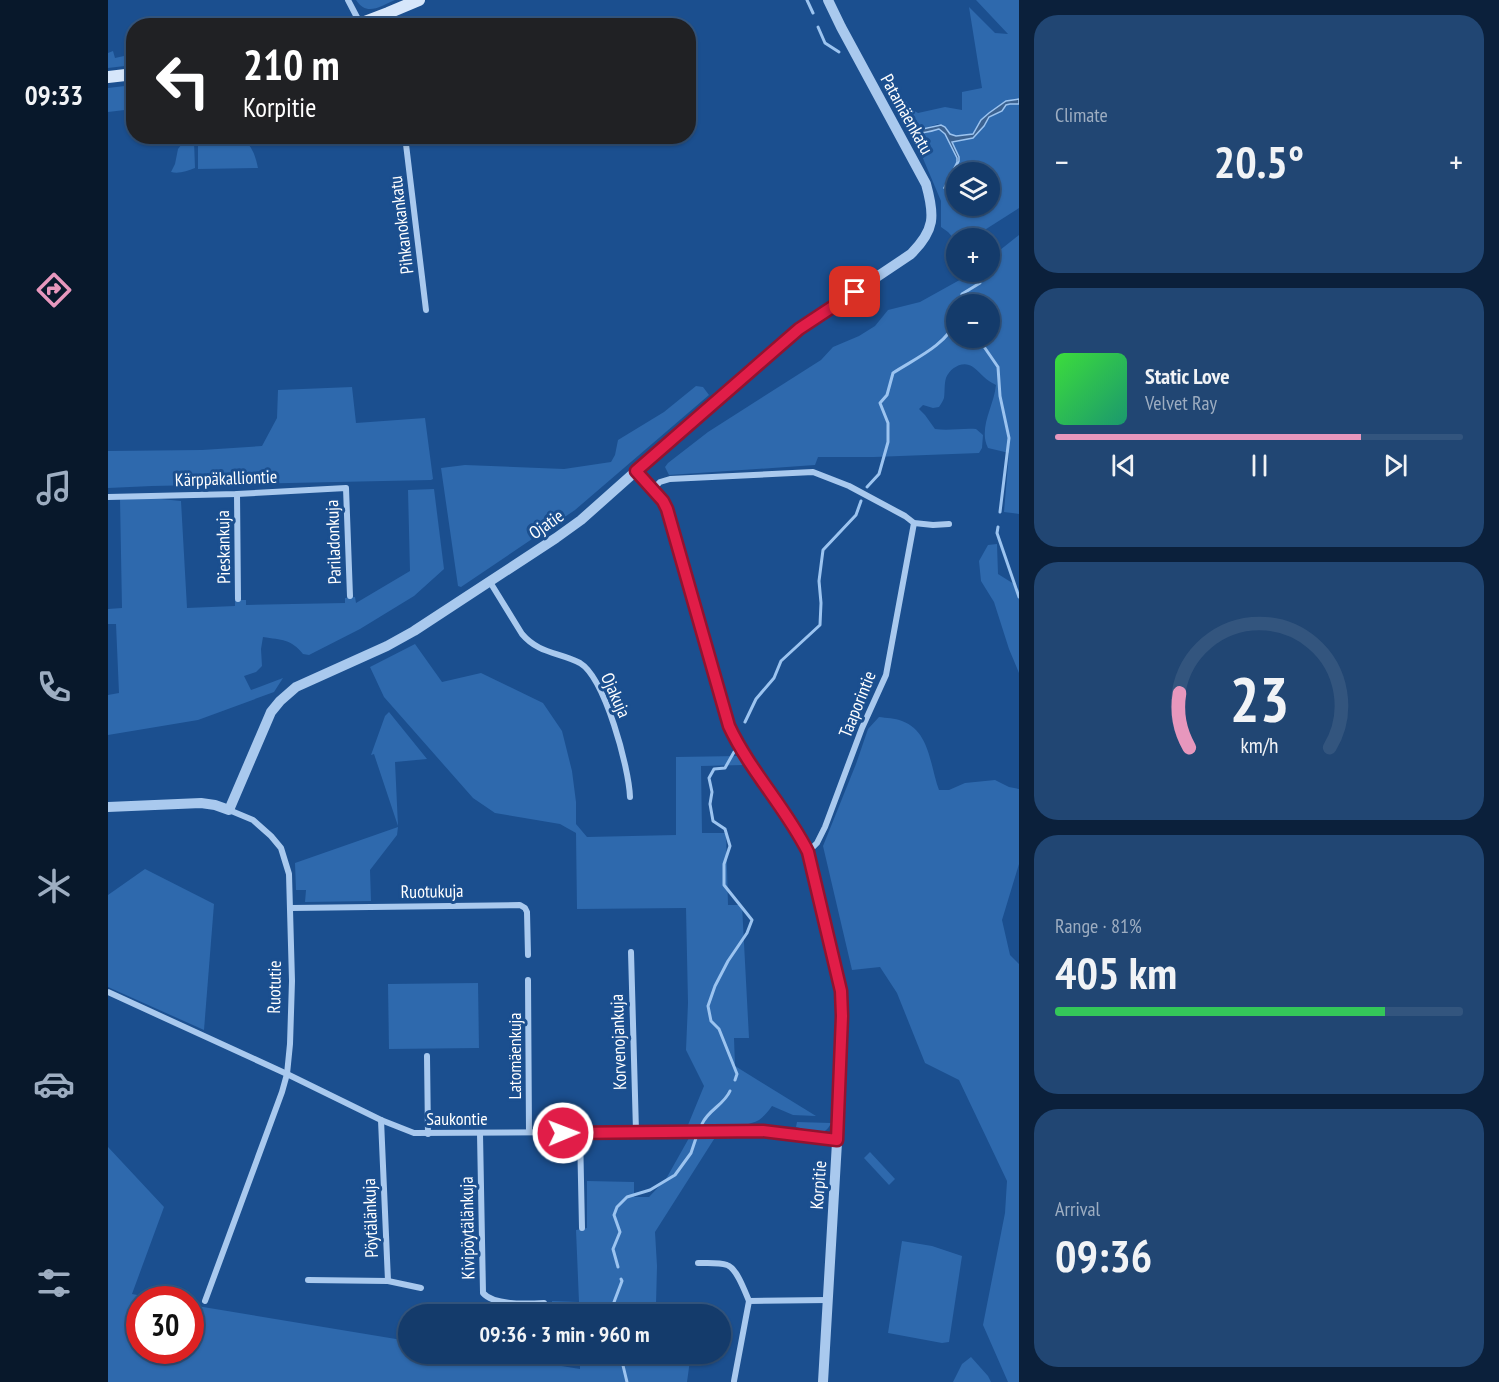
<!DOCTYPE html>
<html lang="en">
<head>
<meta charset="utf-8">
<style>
  :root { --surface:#143b6b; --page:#214673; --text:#f1f3f6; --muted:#9dadc1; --line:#33557e; --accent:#e797bd }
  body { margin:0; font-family:"PT Sans Narrow",sans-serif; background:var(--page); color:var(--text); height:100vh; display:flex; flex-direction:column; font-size:22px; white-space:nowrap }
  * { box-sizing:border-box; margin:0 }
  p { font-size:20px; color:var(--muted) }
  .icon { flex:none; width:33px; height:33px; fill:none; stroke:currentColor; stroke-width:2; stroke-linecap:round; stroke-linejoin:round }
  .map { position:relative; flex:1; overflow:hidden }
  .side { display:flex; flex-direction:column; gap:15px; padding:15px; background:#0b203b; width:480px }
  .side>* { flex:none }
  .top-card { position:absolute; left:18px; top:18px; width:570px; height:126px; border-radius:24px; box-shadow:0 2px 4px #0004,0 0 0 2px var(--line); background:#202124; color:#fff; overflow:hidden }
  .tools { position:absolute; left:838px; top:162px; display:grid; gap:12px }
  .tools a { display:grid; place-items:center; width:54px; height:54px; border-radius:50%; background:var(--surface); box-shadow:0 2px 4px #0004,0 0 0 2px var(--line); font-size:30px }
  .speed { position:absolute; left:18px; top:1286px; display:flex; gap:12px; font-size:30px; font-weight:700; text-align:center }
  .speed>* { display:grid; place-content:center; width:78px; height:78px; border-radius:50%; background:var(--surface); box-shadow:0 2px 4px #0004,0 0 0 2px var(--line); line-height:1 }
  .speed .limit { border:9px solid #d22; background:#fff; color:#111 }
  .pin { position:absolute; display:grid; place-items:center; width:51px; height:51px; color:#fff; margin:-26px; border-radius:12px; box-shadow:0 3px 9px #0006 }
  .me { position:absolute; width:66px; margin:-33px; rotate:89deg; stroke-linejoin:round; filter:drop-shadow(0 0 4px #0008) }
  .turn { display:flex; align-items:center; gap:21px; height:126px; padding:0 18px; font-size:27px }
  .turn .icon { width:78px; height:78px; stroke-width:2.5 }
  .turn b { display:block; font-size:42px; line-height:51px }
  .big { font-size:45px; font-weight:700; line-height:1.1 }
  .side .widget { flex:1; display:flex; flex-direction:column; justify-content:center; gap:9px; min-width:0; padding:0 21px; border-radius:24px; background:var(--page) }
  .side .dial { align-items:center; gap:0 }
  .dial svg { height:156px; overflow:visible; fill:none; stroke:var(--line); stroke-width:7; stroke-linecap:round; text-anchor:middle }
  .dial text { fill:var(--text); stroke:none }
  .song { display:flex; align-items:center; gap:18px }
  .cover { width:72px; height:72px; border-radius:9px; background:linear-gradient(135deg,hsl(120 70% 55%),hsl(160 70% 35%)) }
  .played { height:6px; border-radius:3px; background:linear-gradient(90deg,var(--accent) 75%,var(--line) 75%) }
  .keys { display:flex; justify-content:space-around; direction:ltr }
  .heat { display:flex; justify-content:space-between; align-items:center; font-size:33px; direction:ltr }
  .charge { height:9px; border-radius:4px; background:linear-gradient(90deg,#34c759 81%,var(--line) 0) }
  .trip { position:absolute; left:290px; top:1304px; width:333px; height:60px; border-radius:30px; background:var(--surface); box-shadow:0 2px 4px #0004,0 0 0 2px var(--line); font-weight:700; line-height:60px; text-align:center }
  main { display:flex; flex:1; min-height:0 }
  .menu { display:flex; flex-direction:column; width:108px; justify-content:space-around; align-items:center; background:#08182b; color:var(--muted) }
  .menu .icon { width:42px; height:42px }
  .menu .current { color:var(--accent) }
  .menu b { font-size:27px; color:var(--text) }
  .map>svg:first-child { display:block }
  .green { fill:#2e69ad; fill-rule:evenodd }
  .water { fill:#3c6290; stroke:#9cc4f0; stroke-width:1.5 }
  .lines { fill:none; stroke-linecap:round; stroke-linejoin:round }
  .stream { stroke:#9cc4f0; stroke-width:3 }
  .minor { stroke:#a9c9ee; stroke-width:6 }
  .tertiary { stroke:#a9c9ee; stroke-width:10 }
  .secondary { stroke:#d6e6fa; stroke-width:12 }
  .route-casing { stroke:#92132f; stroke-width:15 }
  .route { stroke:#e11d48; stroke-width:10 }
  .labels { text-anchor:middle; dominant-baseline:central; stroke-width:6; stroke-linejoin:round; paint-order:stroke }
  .street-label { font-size:18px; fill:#fff; stroke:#1b4f8f }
</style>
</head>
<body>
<main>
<nav class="menu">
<b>09:33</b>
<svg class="icon current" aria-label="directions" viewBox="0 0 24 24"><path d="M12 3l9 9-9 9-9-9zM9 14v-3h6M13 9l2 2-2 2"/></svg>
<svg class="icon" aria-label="music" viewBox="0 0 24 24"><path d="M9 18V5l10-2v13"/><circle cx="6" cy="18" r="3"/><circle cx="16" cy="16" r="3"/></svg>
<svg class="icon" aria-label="phone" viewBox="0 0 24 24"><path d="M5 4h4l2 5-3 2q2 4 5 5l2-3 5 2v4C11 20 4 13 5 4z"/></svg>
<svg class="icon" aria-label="climate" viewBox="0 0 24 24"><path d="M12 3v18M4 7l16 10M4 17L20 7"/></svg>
<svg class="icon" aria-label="car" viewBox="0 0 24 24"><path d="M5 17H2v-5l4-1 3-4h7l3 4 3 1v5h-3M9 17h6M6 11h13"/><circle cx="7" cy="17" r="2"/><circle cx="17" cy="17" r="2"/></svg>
<svg class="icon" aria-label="filters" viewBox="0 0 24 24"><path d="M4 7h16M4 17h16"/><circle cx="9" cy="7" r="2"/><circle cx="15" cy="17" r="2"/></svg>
</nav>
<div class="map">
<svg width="911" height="1382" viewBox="0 0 911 1382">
  <rect width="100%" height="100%" fill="#1b4f8f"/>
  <!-- green -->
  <g class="green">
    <path d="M248 0H287C272 6 259 17 248 0Z"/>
    <polygon points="868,0 911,0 911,99 898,101 881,113 871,124 867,133 863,135 848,136 842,134 837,127 830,124 810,130 806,128 791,101 798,101 803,109 810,113 837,107 854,110 854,92 874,88 861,7 887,33 900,34"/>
    <polygon points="5,51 7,58 25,54 25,65 0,68 0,53"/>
    <polygon points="25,85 25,109 0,112 0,88"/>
    <path d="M902 104H911V208L864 238H849V242L840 232 833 227V201L803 130C812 135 822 131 831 129L837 134 849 158V162L836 188C842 180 853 167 850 156 849 151 846 146 844 142 851 140 861 140 867 135 872 131 875 125 879 120 880 118 899 105 902 104ZM849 172H882V206H849Z"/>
    <path d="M90 137H133C144 146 147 154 150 168L90 169Z"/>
    <path d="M86 141 87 168C79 171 71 174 63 172L67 164 70 149 73 145Z"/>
    <path d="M911 235V514L896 512 901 453 880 448C870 428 886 406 888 385 877 380 874 374 865 367 855 360 842 368 838 378 836 385 837 392 836 398 835 401 833 404 831 407L825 408 815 405 811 409 817 415 827 429C841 431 854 428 868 429L875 435 874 448 871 453 766 457H710L707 465 561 475 557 467 560 463 600 432 713 360 725 347 751 336 767 326 780 310 812 302 866 272H882V258ZM849 304H882V338H849Z"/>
    <polygon points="588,386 595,387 601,395 467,510 353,587 350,586 333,468 357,465 456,469 503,462 507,455 510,440 556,412"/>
    <polygon points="244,387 248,423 317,418 325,479 323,480 44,486 0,488 0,451 94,450 154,446 169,418 170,390"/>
    <path d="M326 489 336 569 306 596 252 629 201 655 195 654C183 639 174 640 155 637L153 649 154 666 148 672 136 676 143 690 175 678 166 692 90 720 0 735V695L11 693 8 624H0V609L14 608 12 499H53L73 501 79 608 127 606V600H138V605L237 603V598L247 597 248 603 302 571 300 490Z"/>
    <polygon points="889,544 890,574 906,584 911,590 911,673 901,649 886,602 873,581 871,561 880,545"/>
    <path d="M307 644 334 682 373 673 435 703 454 731 464 771 468 802V824L479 837 568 835V757L631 756 636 765 593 766 594 833H618L620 905H634L641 1038H626L627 1066 708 1116 685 1115 664 1106C660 1112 656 1116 651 1120 633 1130 600 1125 580 1125L596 1086 578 1050 580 1003 578 908 469 909 468 833 452 824 387 813 365 798 276 697 262 667Z"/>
    <polygon points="281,712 319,759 287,762 290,826 266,754 263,755 277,716"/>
    <path d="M771 717C778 718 787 718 794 721 822 731 822 766 831 790H841L857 783 887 780 901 787 911 789V864L894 920 902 955 911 964V1382H900L875 1325 897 1213 899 1181 851 1080 817 1063 789 993 772 967 744 970 715 846 748 764 760 729Z"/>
    <polygon points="290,827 289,835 262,870 263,901 197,902 198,890 188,890 187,863"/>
    <polygon points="37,869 106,904 96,1030 0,987 0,895"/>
    <polygon points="370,983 371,1048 281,1049 280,984"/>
    <path d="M689 1122 723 1123C716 1140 701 1130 688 1127Z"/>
    <polygon points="608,1136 547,1232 549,1266 548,1305 555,1314 445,1314 444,1301 471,1302 468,1230 479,1228 479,1181 526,1182 526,1197 541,1197 558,1179 581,1138"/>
    <polygon points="0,1147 56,1207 24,1294 51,1299 32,1299 32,1350 82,1350 83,1305 300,1341 300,1353 374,1353 472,1369 472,1353 583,1353 579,1382 0,1382"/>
    <polygon points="762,1152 787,1179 781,1185 756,1158"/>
    <polygon points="794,1241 824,1246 854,1256 841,1342 834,1343 780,1333"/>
    <polygon points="863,1357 880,1376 883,1382 845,1382 854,1364"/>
  </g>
  <!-- water -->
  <path class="water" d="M788 96 806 128 810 130 833 125 837 127 842 134 848 136 865 134 873 120 881 113 898 101 911 99V104H902L898 105 894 111 881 117 876 126 865 138 844 142 851 157V161L838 189 836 188 849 162V158L837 134 831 129C824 131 813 135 806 132 800 129 790 104 787 97Z"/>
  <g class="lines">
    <!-- stream -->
    <g class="stream">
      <polyline points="699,0 705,13"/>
      <polyline points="710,27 717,43 731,52"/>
      <polyline points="853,304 854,294 872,283 868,274"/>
      <polyline points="870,338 890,367 892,396 901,438 892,512"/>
      <path d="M759 487 771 474 780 442V423L772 403 779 395 785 373C808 358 837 346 849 320"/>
      <polyline points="890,527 889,533 911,597"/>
      <polyline points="637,722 648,699 666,678 673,661 712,625 713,603 711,581 715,550 748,515 753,501"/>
      <polyline points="626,752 617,768 606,769 601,778 604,792 602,804 605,821 617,829 622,846 616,864 616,885 644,920 639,933 620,961 607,986 600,1006 603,1021 611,1029 629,1074 627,1080"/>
      <path d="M594 1124C600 1110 616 1105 622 1091"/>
      <polyline points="510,1267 505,1249 512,1232 506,1215 509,1207 519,1197 542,1190 567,1175 583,1153 588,1138"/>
      <polyline points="505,1314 503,1310 514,1281 513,1279"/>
      <polyline points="512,1353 519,1382"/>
    </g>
    <!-- minor -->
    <g class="minor">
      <polyline points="240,0 252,23"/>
      <polyline points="280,13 283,26"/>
      <polyline points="297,136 318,310"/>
      <polyline points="545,489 552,482 562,479 705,472 741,486 797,516 806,523 825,525 841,524"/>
      <polyline points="129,494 130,599"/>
      <polyline points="0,497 129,494 238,488 242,596"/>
      <path d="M382 582 414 634C431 654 451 652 472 663 497 678 521 768 522 797"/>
      <polyline points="700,852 709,843 717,827 754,728 778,675 806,523"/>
      <polyline points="183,908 412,905 417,908 419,912 420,955"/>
      <polyline points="523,952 528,1131"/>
      <polyline points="420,980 421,1132"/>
      <polyline points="0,992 179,1074 273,1120 306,1133 655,1131 729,1140"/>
      <polyline points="319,1056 320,1134"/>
      <polyline points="273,1120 280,1281 313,1288"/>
      <polyline points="472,1133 474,1228"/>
      <path d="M372 1134 375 1293C386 1306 420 1304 436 1303"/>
      <path d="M590 1263C599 1263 611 1262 619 1265 629 1268 637 1292 641 1301"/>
      <polyline points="200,1280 280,1281"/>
      <polyline points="97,1301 174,1092 179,1074 182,1044 184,981 181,874 173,848 163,836 145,820 121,810"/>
      <polyline points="626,1381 641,1301 720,1300"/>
    </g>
    <!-- tertiary -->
    <g class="tertiary">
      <path d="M528 471 555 501 559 509 621 726C642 771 678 808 700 852L731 979 734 1016 731 1108 715 1382"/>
      <path d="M0 807 93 803 107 805 121 810 163 712 172 701 188 687 279 646 306 631 448 538 473 520 609 399 691 329 803 254C827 230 827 216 818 184L733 27 720 0"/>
    </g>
    <!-- secondary -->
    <g class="secondary">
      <polyline points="246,26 280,13 311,0"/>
      <polyline points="0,77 26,74"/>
    </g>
  </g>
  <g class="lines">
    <defs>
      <path id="route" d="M455 1133 655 1131 729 1140 734 1016 733 991 700 852C678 808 642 771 621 726L559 509 555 501 528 471 691 329 747 292"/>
    </defs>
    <!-- route casing -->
    <use href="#route" class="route-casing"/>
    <!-- route -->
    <use href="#route" class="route"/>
  </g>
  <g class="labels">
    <!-- street labels -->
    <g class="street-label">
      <text transform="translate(799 114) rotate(61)">Patamäenkatu</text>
      <text transform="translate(293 225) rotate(-97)">Pihkanokankatu</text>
      <text transform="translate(118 478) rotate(-2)">Kärppäkalliontie</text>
      <text transform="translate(438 524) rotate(-35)">Ojatie</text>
      <text transform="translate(225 542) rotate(-92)">Pariladonkuja</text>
      <text transform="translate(115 547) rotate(-91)">Pieskankuja</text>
      <text transform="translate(508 695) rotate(66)">Ojakuja</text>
      <text transform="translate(749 704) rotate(-68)">Taaporintie</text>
      <text transform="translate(324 891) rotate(-1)">Ruotukuja</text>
      <text transform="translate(166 987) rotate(-89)">Ruotutie</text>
      <text transform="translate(510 1042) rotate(-92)">Korvenojankuja</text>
      <text transform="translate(406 1056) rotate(-90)">Latomäenkuja</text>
      <text x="349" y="1118">Saukontie</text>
      <text transform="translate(710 1185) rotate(-86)">Korpitie</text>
      <text transform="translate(262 1218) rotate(-92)">Pöytälänkuja</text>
      <text transform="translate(359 1228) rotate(-91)">Kivipöytälänkuja</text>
    </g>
  </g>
</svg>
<div class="tools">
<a><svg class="icon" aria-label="layers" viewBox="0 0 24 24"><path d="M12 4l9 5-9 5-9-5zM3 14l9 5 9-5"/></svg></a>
<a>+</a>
<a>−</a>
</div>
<div class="speed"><div class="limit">30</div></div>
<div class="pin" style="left:747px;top:292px;background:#d93025"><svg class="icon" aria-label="arrive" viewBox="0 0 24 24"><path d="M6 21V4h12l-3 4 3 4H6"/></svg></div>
<svg class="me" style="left:455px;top:1133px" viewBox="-20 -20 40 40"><circle r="17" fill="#e11d48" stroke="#fff" stroke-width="3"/><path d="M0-11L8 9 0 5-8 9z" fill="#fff"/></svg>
<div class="trip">09:36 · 3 min · 960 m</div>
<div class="top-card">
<div class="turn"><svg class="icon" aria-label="left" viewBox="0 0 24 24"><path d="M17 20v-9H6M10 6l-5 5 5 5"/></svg><div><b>210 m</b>Korpitie</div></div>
</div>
</div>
<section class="side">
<div class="widget"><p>Climate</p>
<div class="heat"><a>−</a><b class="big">20.5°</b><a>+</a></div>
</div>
<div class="widget">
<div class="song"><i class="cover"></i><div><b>Static Love</b><p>Velvet Ray</p></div></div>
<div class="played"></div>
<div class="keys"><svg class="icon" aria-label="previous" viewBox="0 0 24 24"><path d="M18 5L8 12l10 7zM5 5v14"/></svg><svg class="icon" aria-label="pause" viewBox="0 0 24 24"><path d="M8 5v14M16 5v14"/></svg><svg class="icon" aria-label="next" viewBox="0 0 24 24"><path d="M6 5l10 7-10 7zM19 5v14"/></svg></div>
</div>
<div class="widget dial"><svg viewBox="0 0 100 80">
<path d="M14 69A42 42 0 1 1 86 69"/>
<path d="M14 69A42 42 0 0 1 9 41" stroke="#e797bd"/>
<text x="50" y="56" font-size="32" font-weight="700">23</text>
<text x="50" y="72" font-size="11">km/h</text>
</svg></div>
<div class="widget"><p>Range · 81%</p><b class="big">405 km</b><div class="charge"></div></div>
<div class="widget"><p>Arrival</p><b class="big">09:36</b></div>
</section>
</main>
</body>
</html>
